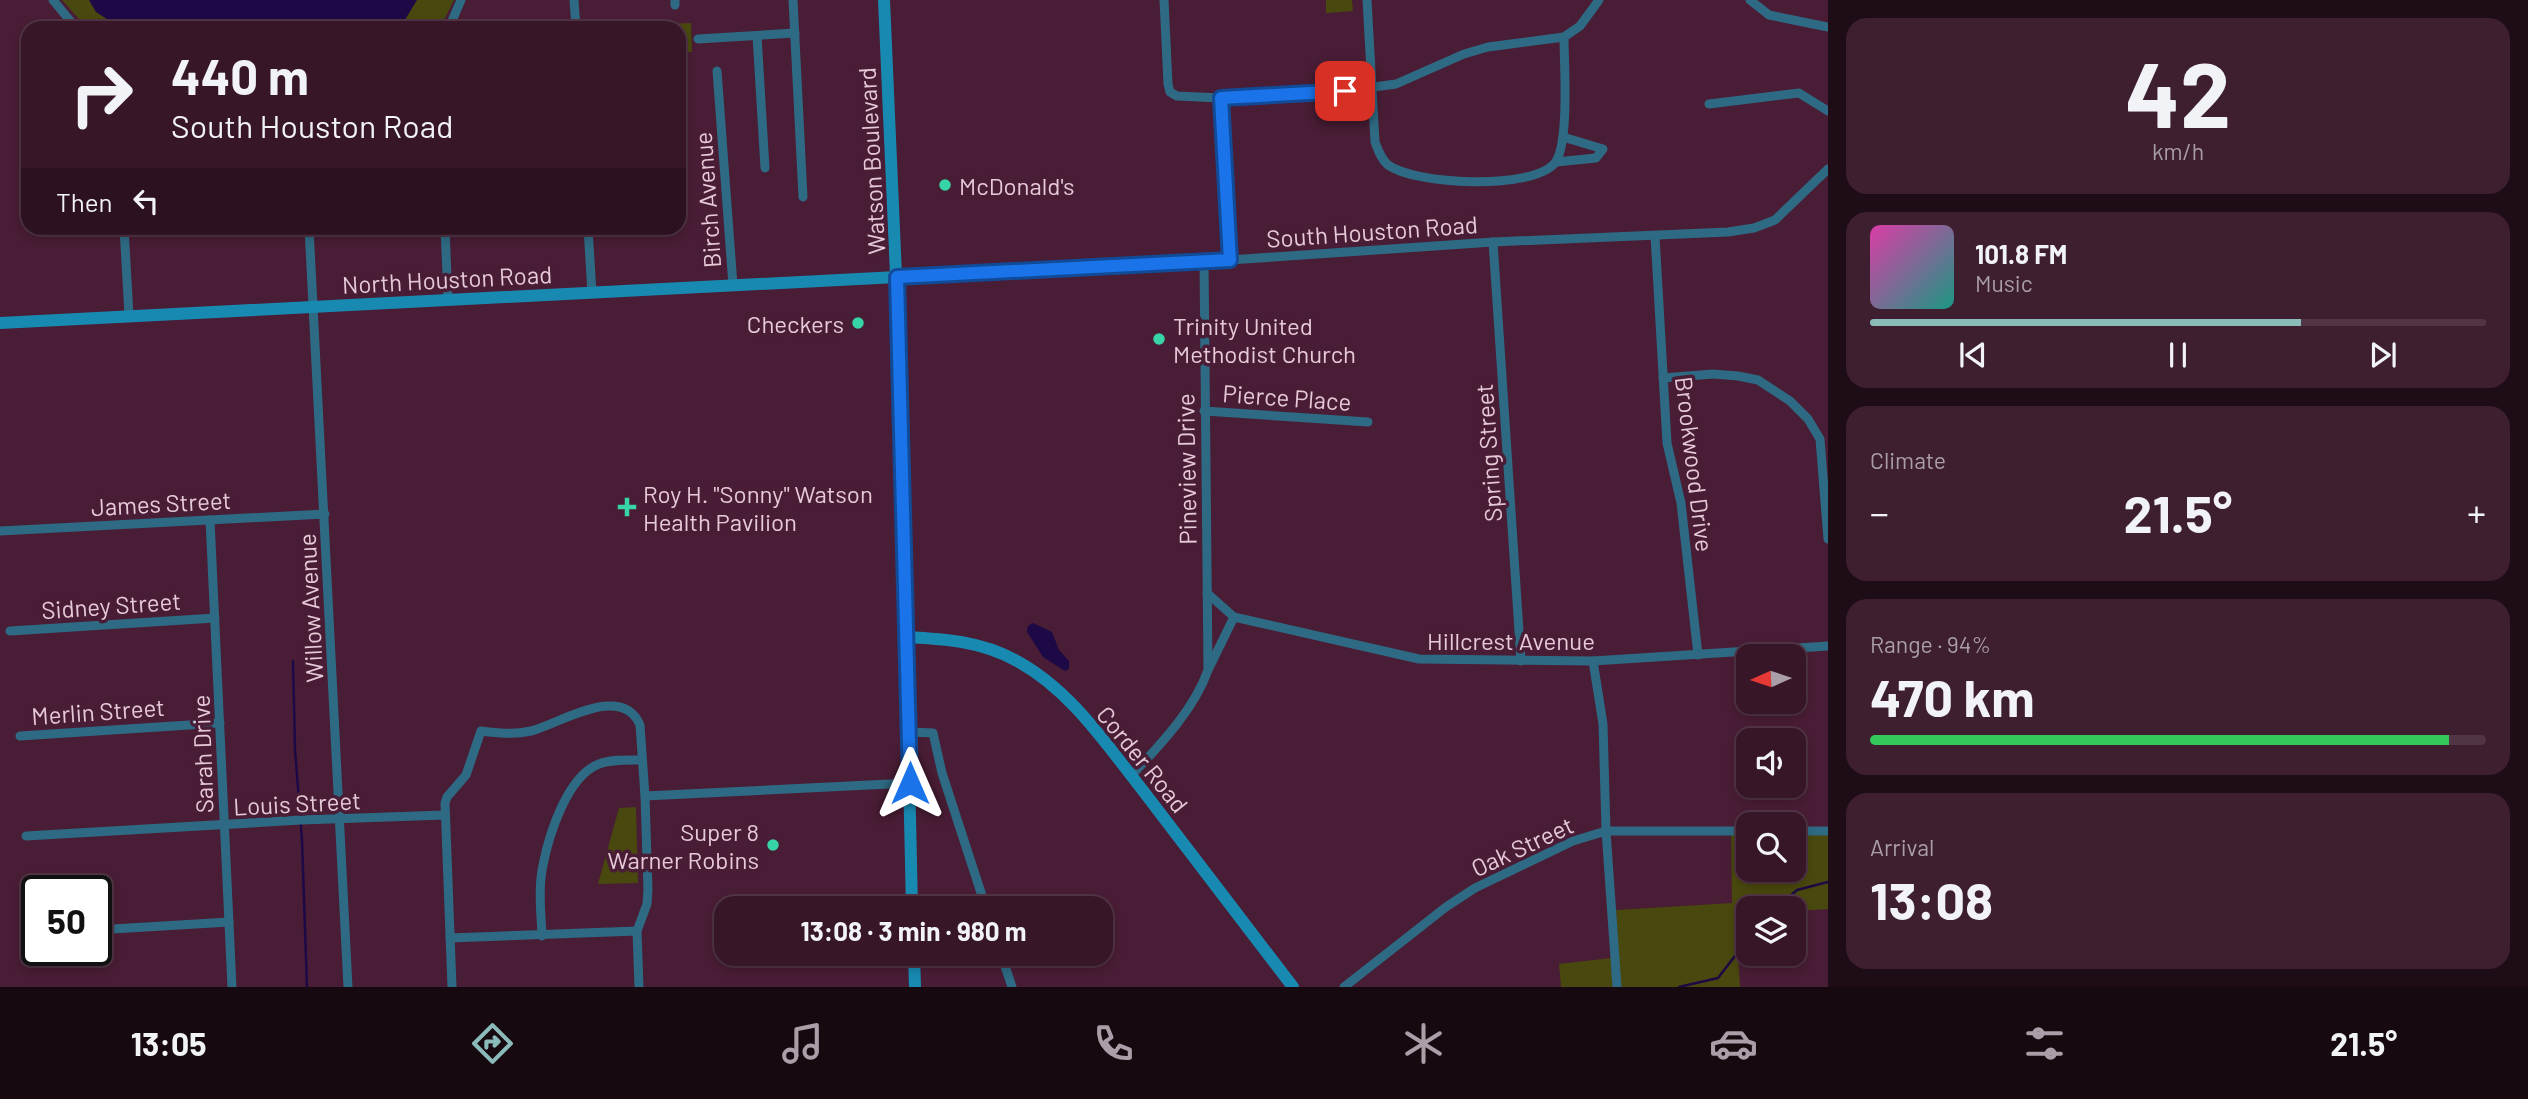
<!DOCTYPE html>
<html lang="en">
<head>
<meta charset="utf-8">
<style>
  :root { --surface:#371628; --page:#3e1f30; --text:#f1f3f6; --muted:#aa9fa8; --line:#513545; --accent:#8bbbb9 }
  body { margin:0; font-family:Barlow,sans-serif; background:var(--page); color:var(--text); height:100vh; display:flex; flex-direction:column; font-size:26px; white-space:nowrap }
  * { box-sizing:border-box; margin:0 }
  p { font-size:23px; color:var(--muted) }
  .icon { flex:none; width:38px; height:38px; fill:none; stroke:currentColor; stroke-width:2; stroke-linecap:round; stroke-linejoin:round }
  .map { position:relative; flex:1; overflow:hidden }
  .sheet { display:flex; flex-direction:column; gap:18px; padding:18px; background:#1e0c16; width:700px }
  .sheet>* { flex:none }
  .guide { position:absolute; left:21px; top:21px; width:665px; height:214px; border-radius:21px; box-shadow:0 4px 10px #0003,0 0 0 2px var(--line); background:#371628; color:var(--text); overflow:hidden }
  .needle { width:46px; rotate:267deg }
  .controls { position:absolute; left:1736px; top:644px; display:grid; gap:14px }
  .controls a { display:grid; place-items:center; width:70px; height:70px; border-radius:14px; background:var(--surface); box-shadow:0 4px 10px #0003,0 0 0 2px var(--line); font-size:35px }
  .speed { position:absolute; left:21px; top:875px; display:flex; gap:14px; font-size:35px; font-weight:700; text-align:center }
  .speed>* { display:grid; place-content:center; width:91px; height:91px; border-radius:50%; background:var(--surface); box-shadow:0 4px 10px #0003,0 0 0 2px var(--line); line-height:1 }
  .speed .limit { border:4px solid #111; border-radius:10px; background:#fff; color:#111 }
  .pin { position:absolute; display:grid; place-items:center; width:60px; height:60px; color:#fff; margin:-30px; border-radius:14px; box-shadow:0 4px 10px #0006 }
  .me { position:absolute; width:77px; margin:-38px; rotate:0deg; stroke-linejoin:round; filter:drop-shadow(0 0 5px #0008) }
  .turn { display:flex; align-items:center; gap:24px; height:147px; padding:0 35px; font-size:32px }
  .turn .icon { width:91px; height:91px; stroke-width:2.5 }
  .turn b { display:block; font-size:49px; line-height:60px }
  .then { display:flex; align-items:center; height:66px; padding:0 35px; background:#0003; gap:14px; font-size:26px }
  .big { font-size:52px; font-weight:700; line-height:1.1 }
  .sheet .widget { flex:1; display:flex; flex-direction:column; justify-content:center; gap:10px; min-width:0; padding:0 24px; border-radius:21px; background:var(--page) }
  .sheet .dial { align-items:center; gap:0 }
  .dial b { font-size:91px; line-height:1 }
  .song { display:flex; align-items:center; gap:21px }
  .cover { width:84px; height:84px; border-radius:10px; background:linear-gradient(135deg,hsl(320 70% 55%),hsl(170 70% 35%)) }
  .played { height:7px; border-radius:4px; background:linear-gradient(90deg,var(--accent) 70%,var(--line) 70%) }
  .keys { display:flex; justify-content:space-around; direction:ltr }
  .heat { display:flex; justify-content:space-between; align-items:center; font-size:38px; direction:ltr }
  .charge { height:10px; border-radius:5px; background:linear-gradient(90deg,#34c759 94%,var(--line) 0) }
  .trip { position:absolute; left:714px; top:896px; width:399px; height:70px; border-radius:21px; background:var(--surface); box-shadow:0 4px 10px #0003,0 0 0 2px var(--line); font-weight:700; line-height:70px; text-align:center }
  .tabs { display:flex; height:112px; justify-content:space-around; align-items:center; background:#160910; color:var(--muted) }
  .tabs .icon { width:49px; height:49px }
  .tabs .active { color:var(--accent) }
  .tabs b { font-size:32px; color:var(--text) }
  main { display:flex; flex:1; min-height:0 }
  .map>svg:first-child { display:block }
  .green { fill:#49480e }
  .water { fill:#1c0945 }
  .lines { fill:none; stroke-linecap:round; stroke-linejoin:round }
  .stream { stroke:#1c0945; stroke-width:2.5 }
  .street { stroke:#2e6a83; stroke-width:9 }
  .secondary { stroke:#188ab2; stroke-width:12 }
  .route-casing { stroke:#114b97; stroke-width:18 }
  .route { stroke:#1a73e8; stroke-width:12 }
  .poi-dot { fill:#36d4a7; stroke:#491d35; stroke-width:2.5 }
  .labels { text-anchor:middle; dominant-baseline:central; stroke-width:7; stroke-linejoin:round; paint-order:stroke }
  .street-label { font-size:24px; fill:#e7cad8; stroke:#491d35 }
  .poi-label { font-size:24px; fill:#e7cad8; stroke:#491d35; text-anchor:start }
</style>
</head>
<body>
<main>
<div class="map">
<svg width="1828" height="987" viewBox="0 0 1828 987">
  <rect width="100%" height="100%" fill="#491d35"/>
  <!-- green -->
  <g class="green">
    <polygon points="62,0 454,0 440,28 87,28"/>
    <polygon points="1326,0 1352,0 1353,11 1326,13"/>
    <polygon points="691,23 692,52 679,52 679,28 662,28 662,24"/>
    <polygon points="636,807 638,883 598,884 619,808"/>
    <polygon points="1794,833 1828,833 1828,909 1794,911 1794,908 1748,908 1748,940 1737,941 1740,987 1620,987 1616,910 1732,903 1731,834 1748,834 1748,870 1794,870"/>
    <polygon points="1611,958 1613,987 1561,987 1559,964"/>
  </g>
  <!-- water -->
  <g class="water">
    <polygon points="89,0 417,0 400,28 121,28 96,12"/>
    <polygon points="1033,623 1052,632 1059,650 1069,661 1069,669 1065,671 1043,657 1027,632 1028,626"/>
  </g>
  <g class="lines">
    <!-- stream -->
    <g class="stream">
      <polyline points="293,661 295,749 302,840 307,987"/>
      <polyline points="1776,908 1797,890 1828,882"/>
      <polyline points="1679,987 1718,978 1748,939"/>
    </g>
    <!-- street -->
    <g class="street">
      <polyline points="53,0 76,28"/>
      <polyline points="574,0 576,28"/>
      <polyline points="675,0 675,5"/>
      <polyline points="793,0 803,197"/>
      <polyline points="1164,0 1168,84 1170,92 1177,96 1221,98 1345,91 1396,84 1464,54 1488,47 1564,37"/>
      <path d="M1367 0 1375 142C1378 150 1381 159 1388 165 1416 185 1530 190 1554 164 1570 147 1564 63 1564 37L1580 26 1599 0"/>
      <polyline points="1750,0 1769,15 1828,27"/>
      <polyline points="449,28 461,0"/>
      <polyline points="757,36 765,168"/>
      <polyline points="698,39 795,33"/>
      <polyline points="717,71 733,285"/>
      <polyline points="1221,98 1230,260"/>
      <polyline points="1709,104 1799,93 1828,111"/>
      <polyline points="1556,162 1596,158 1603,149 1563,137"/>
      <polyline points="124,228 129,315"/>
      <polyline points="309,228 348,987"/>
      <polyline points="445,228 448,300"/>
      <polyline points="588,228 592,293"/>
      <polyline points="1655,236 1667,443 1681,503 1698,655"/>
      <polyline points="1493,242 1521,661"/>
      <polyline points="897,277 1230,260 1493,242 1728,232 1754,228 1775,220 1828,169"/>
      <polyline points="1663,378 1713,374 1738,376 1758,380 1790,401 1808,419 1820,439 1828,539"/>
      <polyline points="1204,411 1368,422"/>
      <polyline points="210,520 232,987"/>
      <polyline points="0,531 325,514"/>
      <polyline points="1207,593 1234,617 1419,659 1593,661 1828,646"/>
      <polyline points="10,631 215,618"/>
      <polyline points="1593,661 1603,724 1606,831 1617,987"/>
      <polyline points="1209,668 1234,617"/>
      <polyline points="910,732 933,733 942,773 986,908"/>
      <polyline points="20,736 220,723"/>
      <path d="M1131 776C1160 745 1194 710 1208 670L1204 261"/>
      <polyline points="645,796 910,783"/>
      <polyline points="1794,831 1828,831"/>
      <polyline points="26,836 301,820 445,815"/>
      <polyline points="96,930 229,922"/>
      <path d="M542 936C541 913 538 888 543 865 549 835 567 776 599 764 612 759 628 760 642 760"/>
      <polyline points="450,938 637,931"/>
      <polyline points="1001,954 1012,987"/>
      <path d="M452 987 445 803 447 797 466 775 481 731C497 733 514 735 531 731 559 724 622 682 640 725L645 796 648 890 647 904 637 931 639 987"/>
      <polyline points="1344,987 1446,907 1475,888 1573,841 1606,831 1748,831"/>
    </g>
    <!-- secondary -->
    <g class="secondary">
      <polyline points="884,0 900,367 912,908"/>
      <polyline points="0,323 897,277"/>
      <path d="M906 637C945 639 980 641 1015 660 1070 689 1106 744 1144 792 1194 857 1243 922 1293 987"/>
      <polyline points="914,954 915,987"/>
    </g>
  </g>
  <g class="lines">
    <defs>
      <polyline id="route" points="910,783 897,277 1230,260 1221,98 1345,91"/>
    </defs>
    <!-- route casing -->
    <use href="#route" class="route-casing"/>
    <!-- route -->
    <use href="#route" class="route"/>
  </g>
  <!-- markers -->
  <g class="poi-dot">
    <circle cx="945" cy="185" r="7"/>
    <circle cx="858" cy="323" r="7"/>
    <circle cx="1159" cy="339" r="7"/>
    <path d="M623.5 496.5h7v7h7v7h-7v7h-7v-7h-7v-7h7z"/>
    <circle cx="773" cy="845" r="7"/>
  </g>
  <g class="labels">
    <!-- street labels -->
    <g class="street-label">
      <text transform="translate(871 161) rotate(-93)">Watson Boulevard</text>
      <text transform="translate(707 200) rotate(-94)">Birch Avenue</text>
      <text transform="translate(1372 231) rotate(-4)">South Houston Road</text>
      <text transform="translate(447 279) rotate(-3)">North Houston Road</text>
      <text transform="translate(1287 397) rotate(4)">Pierce Place</text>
      <text transform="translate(1488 453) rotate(-94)">Spring Street</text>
      <text transform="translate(1695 464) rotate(83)">Brookwood Drive</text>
      <text transform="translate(1186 469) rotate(-91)">Pineview Drive</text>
      <text transform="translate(161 503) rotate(-3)">James Street</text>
      <text transform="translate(111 605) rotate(-4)">Sidney Street</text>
      <text transform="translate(310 608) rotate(-93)">Willow Avenue</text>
      <text x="1511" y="640">Hillcrest Avenue</text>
      <text transform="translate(98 711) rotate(-4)">Merlin Street</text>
      <text transform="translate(202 754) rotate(-92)">Sarah Drive</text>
      <text transform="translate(1143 759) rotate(51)">Corder Road</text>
      <text transform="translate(297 803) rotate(-3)">Louis Street</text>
      <text transform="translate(1522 846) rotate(-25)">Oak Street</text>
    </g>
    <!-- poi labels -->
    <g class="poi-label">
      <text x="959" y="185">McDonald's</text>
      <text x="844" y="323" text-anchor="end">Checkers</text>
      <text x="1173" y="325">Trinity United<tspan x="1173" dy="28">Methodist Church</tspan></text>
      <text x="643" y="493">Roy H. "Sonny" Watson<tspan x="643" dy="28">Health Pavilion</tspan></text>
      <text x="759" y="831" text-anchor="end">Super 8<tspan x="759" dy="28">Warner Robins</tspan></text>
    </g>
  </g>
</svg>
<div class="controls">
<a><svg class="needle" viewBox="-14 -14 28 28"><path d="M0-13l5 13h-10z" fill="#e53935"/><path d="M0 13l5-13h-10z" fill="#aa9fa8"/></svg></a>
<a><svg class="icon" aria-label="sound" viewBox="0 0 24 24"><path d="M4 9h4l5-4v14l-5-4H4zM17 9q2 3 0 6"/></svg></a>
<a><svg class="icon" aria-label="search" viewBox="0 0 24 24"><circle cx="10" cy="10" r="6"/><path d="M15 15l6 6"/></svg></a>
<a><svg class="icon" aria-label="layers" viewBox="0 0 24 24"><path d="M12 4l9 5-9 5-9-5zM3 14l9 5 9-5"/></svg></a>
</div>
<div class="speed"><div class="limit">50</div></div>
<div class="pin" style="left:1345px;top:91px;background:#d93025"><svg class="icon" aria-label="arrive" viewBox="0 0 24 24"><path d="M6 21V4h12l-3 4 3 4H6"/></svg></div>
<svg class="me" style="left:910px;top:783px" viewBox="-20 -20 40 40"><path d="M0-17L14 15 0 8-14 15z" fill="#1a73e8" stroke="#fff" stroke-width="4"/></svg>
<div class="trip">13:08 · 3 min · 980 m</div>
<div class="guide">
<div class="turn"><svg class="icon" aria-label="right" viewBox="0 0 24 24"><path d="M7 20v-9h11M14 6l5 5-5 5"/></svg><div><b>440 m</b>South Houston Road</div></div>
<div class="then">Then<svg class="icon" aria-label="left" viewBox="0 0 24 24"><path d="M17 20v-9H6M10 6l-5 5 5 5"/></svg></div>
</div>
</div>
<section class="sheet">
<div class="widget dial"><b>42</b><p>km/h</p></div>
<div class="widget">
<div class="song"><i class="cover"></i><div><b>101.8 FM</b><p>Music</p></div></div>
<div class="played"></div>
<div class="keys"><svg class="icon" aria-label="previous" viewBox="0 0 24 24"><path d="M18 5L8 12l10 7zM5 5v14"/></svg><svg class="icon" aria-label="pause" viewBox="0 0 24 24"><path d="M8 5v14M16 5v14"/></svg><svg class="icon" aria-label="next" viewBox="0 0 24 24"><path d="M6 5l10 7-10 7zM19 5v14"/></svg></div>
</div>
<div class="widget"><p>Climate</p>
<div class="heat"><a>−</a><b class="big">21.5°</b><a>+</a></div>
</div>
<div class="widget"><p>Range · 94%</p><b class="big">470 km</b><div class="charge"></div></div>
<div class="widget"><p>Arrival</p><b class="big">13:08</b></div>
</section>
</main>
<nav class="tabs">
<b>13:05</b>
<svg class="icon active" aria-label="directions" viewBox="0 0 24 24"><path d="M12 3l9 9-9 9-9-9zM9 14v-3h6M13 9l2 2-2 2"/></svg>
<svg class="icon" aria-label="music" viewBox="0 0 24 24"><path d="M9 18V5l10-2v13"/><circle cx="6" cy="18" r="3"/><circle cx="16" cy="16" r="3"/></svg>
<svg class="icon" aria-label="phone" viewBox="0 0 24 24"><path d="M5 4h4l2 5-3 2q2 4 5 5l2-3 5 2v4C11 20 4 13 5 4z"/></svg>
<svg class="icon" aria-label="climate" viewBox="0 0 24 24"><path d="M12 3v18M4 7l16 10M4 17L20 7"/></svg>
<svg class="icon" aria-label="car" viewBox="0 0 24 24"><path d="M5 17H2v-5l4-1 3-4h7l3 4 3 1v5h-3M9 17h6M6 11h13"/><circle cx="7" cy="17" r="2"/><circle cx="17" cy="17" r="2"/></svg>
<svg class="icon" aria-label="filters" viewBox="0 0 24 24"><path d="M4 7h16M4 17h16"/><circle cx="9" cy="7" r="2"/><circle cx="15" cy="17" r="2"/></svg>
<b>21.5°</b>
</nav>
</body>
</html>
